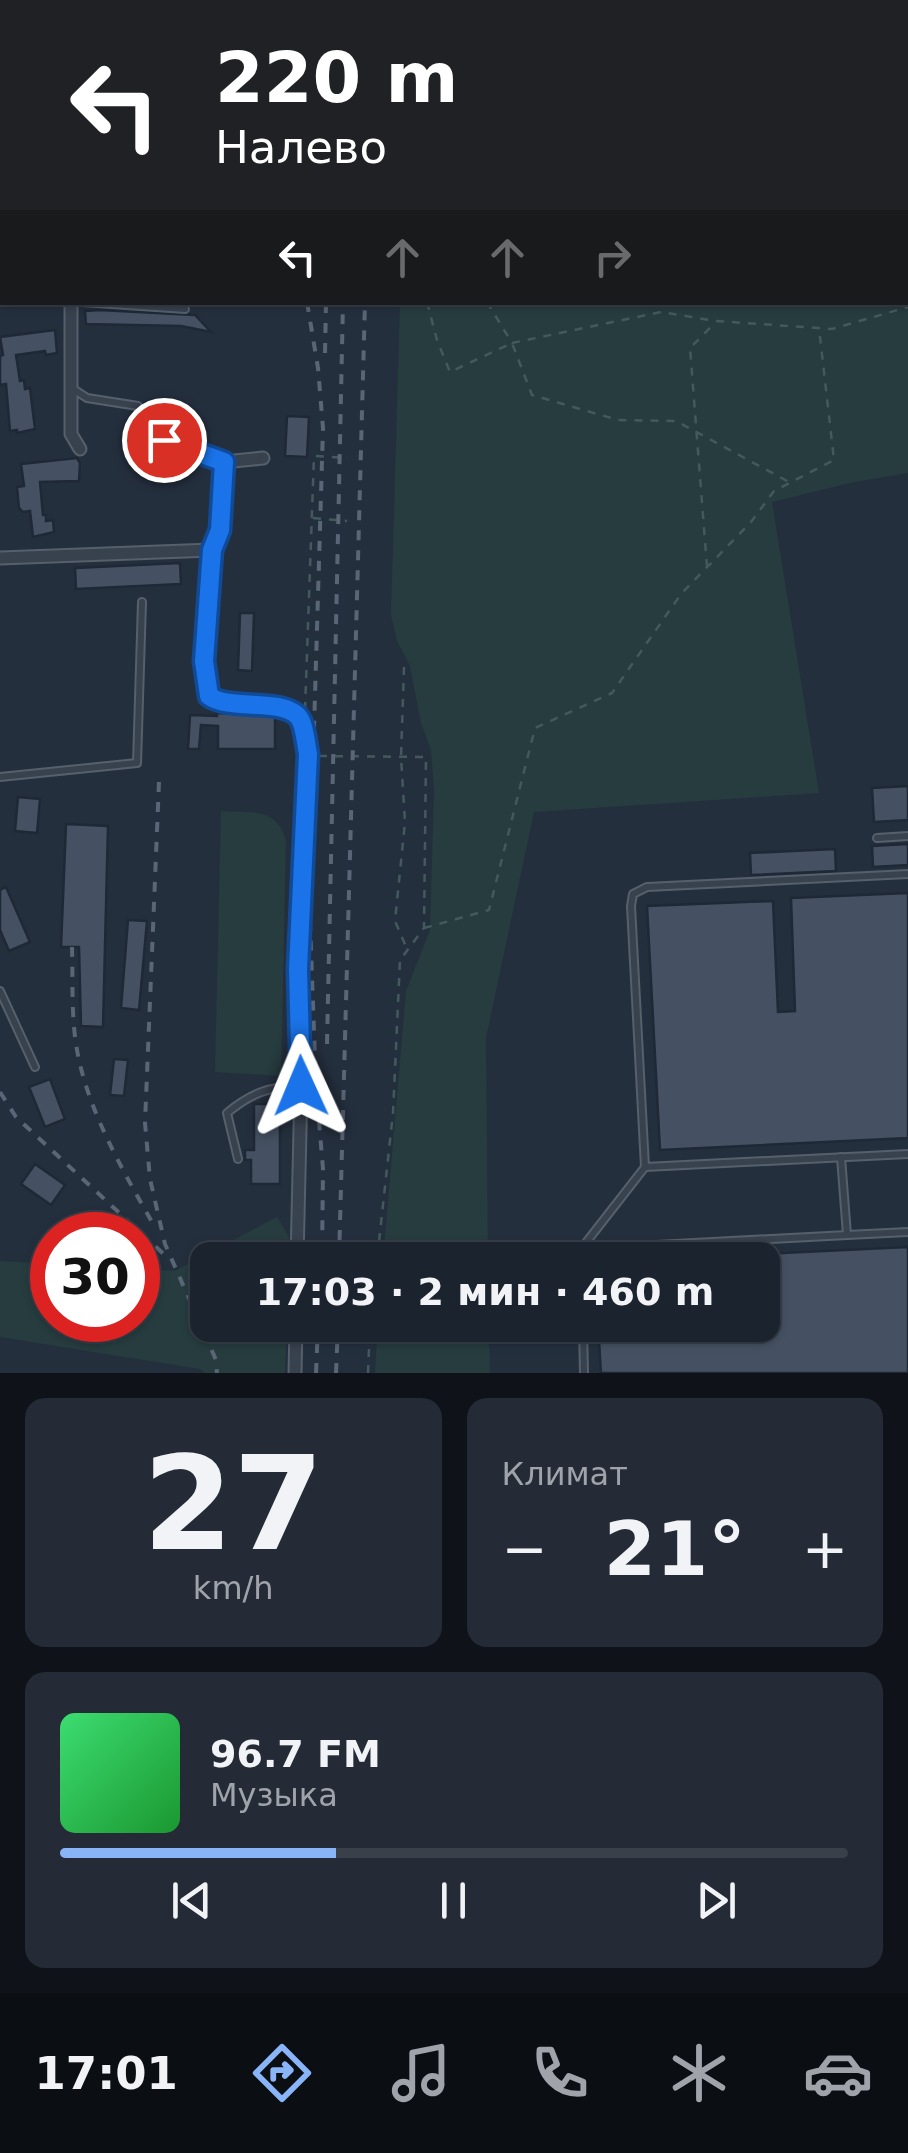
<!DOCTYPE html>
<html lang="ru">
<head>
<meta charset="utf-8">
<style>
  :root { --surface:#1b232e; --page:#242b36; --text:#f1f3f6; --muted:#a0a4aa; --line:#39404a; --accent:#8ab4f8 }
  body { margin:0; font-family:"DejaVu Sans",sans-serif; background:var(--page); color:var(--text); height:100vh; display:flex; flex-direction:column; font-size:38px; white-space:nowrap }
  * { box-sizing:border-box; margin:0 }
  p { font-size:32px; color:var(--muted) }
  .icon { flex:none; width:55px; height:55px; fill:none; stroke:currentColor; stroke-width:2; stroke-linecap:round; stroke-linejoin:round }
  .map { position:relative; height:1373px; overflow:hidden }
  .panel { display:flex; flex-direction:column; gap:25px; padding:25px; background:#0f1319; flex:1 }
  .panel>* { flex:none }
  .top-card { position:absolute; left:0px; top:0px; width:910px; height:305px; box-shadow:0 2px 8px #0004,0 0 0 2px var(--line); background:#202124; color:#fff; overflow:hidden }
  .speed { position:absolute; left:30px; top:1212px; display:flex; gap:20px; font-size:50px; font-weight:700; text-align:center }
  .speed>* { display:grid; place-content:center; width:130px; height:130px; border-radius:50%; background:var(--surface); box-shadow:0 2px 8px #0004,0 0 0 2px var(--line); line-height:1 }
  .speed .limit { border:15px solid #d22; background:#fff; color:#111 }
  .pin { position:absolute; display:grid; place-items:center; width:85px; height:85px; color:#fff; margin:-42px; border:5px solid #fff; border-radius:50%; box-shadow:0 2px 10px #0007 }
  .me { position:absolute; width:110px; margin:-55px; rotate:359deg; stroke-linejoin:round; filter:drop-shadow(0 0 8px #0008) }
  .turn { display:flex; align-items:center; gap:35px; height:210px; padding:0 50px; font-size:45px }
  .turn .icon { width:130px; height:130px; stroke-width:2.5 }
  .turn b { display:block; font-size:70px; line-height:85px }
  .lanes { display:flex; align-items:center; height:95px; padding:0 50px; background:#0003; justify-content:center; gap:50px; direction:ltr }
  .lanes .off { opacity:.35 }
  .big { font-size:75px; font-weight:700; line-height:1.1 }
  .panel .widget { flex:1; display:flex; flex-direction:column; justify-content:center; gap:15px; min-width:0; padding:0 35px; border-radius:20px; background:var(--page) }
  .panel .dial { align-items:center; gap:0 }
  .dial b { font-size:130px; line-height:1 }
  .song { display:flex; align-items:center; gap:30px }
  .cover { width:120px; height:120px; border-radius:15px; background:linear-gradient(135deg,hsl(140 70% 55%),hsl(130 70% 35%)) }
  .played { height:10px; border-radius:5px; background:linear-gradient(90deg,var(--accent) 35%,var(--line) 35%) }
  .keys { display:flex; justify-content:space-around; direction:ltr }
  .heat { display:flex; justify-content:space-between; align-items:center; font-size:55px; direction:ltr }
  .panel .tiles { flex:1; display:grid; gap:25px; grid-template-columns:1fr 1fr }
  .widget:last-child { grid-column:span 2 }
  .trip { position:absolute; left:190px; top:1242px; width:590px; height:100px; border-radius:20px; background:var(--surface); box-shadow:0 2px 8px #0004,0 0 0 2px var(--line); font-weight:700; line-height:100px; text-align:center }
  .dock { display:flex; height:160px; justify-content:space-around; align-items:center; background:#0b0e12; color:var(--muted) }
  .dock .icon { width:70px; height:70px }
  .dock .selected { color:var(--accent) }
  .dock b { font-size:45px; color:var(--text) }
  .map>svg:first-child { display:block }
  .green { fill:#263c3f }
  .building { fill:#455162; stroke:#1f2835; stroke-width:2.5 }
  .lines { fill:none; stroke-linecap:round; stroke-linejoin:round }
  .service-casing { stroke:#565f6c; stroke-width:10 }
  .minor-casing { stroke:#565f6c; stroke-width:15 }
  .path { stroke:#44595c; stroke-width:2.5; stroke-dasharray:8 8; stroke-linecap:butt }
  .service { stroke:#38414e; stroke-width:6 }
  .minor { stroke:#38414e; stroke-width:11 }
  .rail { stroke:#5a6575; stroke-width:4; stroke-dasharray:10 10; stroke-linecap:butt }
  .route-casing { stroke:#114b97; stroke-width:25 }
  .route { stroke:#1a73e8; stroke-width:18 }
</style>
</head>
<body>
<div class="map">
<svg width="908" height="1373" viewBox="0 0 908 1373">
  <rect width="100%" height="100%" fill="#242f3e"/>
  <!-- green -->
  <g class="green">
    <polygon points="406,0 908,0 908,473 854,482 772,502 819,793 534,812 486,1038 488,1260 383,1260 406,991 430,930 434,790 431,750 421,723 410,666 397,641 391,615 400,303 908,302 908,2 406,2"/>
    <path d="M221 811C251 813 277 807 286 841L281 1076 215 1072Z"/>
    <polygon points="277,1217 289,1237 288,1260 208,1260 208,1325 287,1325 285,1373 205,1373 200,1369 0,1337 0,1261 52,1264 52,1320 138,1320 138,1269 175,1271"/>
    <polygon points="378,1325 489,1325 490,1373 375,1373"/>
  </g>
  <!-- building -->
  <g class="building">
    <polygon points="100,310 195,315 211,332 181,326 86,324 85,311"/>
    <polygon points="55,330 57,353 46,355 45,351 16,355 20,381 24,380 25,389 30,388 35,429 17,433 17,430 10,431 6,384 0,385 0,356 3,355 0,337"/>
    <polygon points="287,416 309,417 307,457 285,456"/>
    <polygon points="77,458 80,463 79,481 40,482 43,515 46,515 46,521 53,520 54,532 33,537 30,511 23,512 19,508 17,487 24,486 21,464"/>
    <polygon points="180,563 181,584 76,589 75,568"/>
    <polygon points="240,613 254,613 252,671 238,670"/>
    <polygon points="217,713 275,716 275,749 218,749 218,726 201,725 199,749 188,749 190,715 217,716"/>
    <polygon points="908,786 908,820 874,822 872,788"/>
    <polygon points="18,797 40,799 37,833 15,831"/>
    <polygon points="66,824 108,826 103,1027 81,1026 79,947 61,947"/>
    <polygon points="908,844 908,865 873,867 872,846"/>
    <polygon points="835,849 836,871 751,875 750,853"/>
    <polygon points="6,887 30,942 9,951 0,930 0,890"/>
    <polygon points="908,893 908,1138 660,1150 647,906 773,901 778,1012 795,1011 791,898"/>
    <polygon points="128,920 147,921 139,1010 121,1008"/>
    <polygon points="114,1059 128,1060 124,1096 110,1095"/>
    <polygon points="50,1079 65,1119 45,1127 29,1087"/>
    <polygon points="254,1104 280,1104 280,1184 251,1184 251,1160 245,1160 245,1150 254,1150"/>
    <polygon points="35,1164 65,1185 51,1205 21,1184"/>
    <polygon points="908,1247 908,1373 601,1373 598,1325 762,1325 762,1254"/>
  </g>
  <g class="lines">
    <defs>
      <g id="service">
        <polyline points="155,0 156,2"/>
        <polyline points="105,2 105,0"/>
        <polyline points="260,2 260,0"/>
        <polyline points="82,302 185,309"/>
        <polyline points="70,387 87,398 138,406"/>
        <polyline points="0,777 137,763 142,602"/>
        <polyline points="877,838 908,836"/>
        <polyline points="908,874 647,887 633,894 631,906 645,1167 908,1154"/>
        <polyline points="0,991 35,1067"/>
        <path d="M238 1159 227 1113C250 1094 269 1086 299 1086"/>
        <polyline points="645,1167 581,1249 847,1235 841,1157"/>
        <polyline points="847,1235 908,1232"/>
        <polyline points="583,1325 584,1373"/>
      </g>
      <g id="minor">
        <polyline points="0,292 2,292"/>
        <polyline points="71,302 71,434 80,449"/>
        <path d="M164 440 224 462 220 530 212 550 204 661 209 695C231 712 291 696 301 721 305 730 306 744 308 754L299 969 301 1086 297 1260"/>
        <polyline points="224,462 263,458"/>
        <polyline points="0,558 212,550"/>
        <polyline points="295,1373 296,1325"/>
      </g>
    </defs>
    <!-- service casing -->
    <use href="#service" class="service-casing"/>
    <!-- minor casing -->
    <use href="#minor" class="minor-casing"/>
    <!-- path -->
    <g class="path">
      <polyline points="7,2 8,0"/>
      <polyline points="20,2 23,0"/>
      <polyline points="442,2 442,0"/>
      <polyline points="0,16 2,11"/>
      <polyline points="427,302 437,340 450,372 512,343 532,395 618,420 676,421 789,482"/>
      <polyline points="487,302 512,343 661,312 716,321 832,329 908,307"/>
      <polyline points="140,417 156,432"/>
      <polyline points="313,518 347,521"/>
      <polyline points="707,567 690,348 715,323"/>
      <polyline points="404,667 401,757 405,822 395,921 407,949"/>
      <polyline points="305,710 314,456 348,458"/>
      <polyline points="319,756 426,757 424,928 400,960 393,1113 377,1260"/>
      <polyline points="424,928 489,910 535,728 612,693 681,594 751,522 774,491 834,460 819,328"/>
      <polyline points="368,1373 370,1325"/>
    </g>
    <!-- service -->
    <use href="#service" class="service"/>
    <!-- minor -->
    <use href="#minor" class="minor"/>
    <!-- rail -->
    <g class="rail">
      <polyline points="205,0 205,2"/>
      <polyline points="223,0 223,2"/>
      <polyline points="170,2 170,0"/>
      <polyline points="279,2 279,0"/>
      <polyline points="306,2 306,0"/>
      <polyline points="337,2 337,0"/>
      <polyline points="353,2 353,0"/>
      <polyline points="375,2 375,0"/>
      <polyline points="307,302 318,368 323,428 309,896 316,1085 323,1169 322,1260"/>
      <polyline points="325,353 326,302"/>
      <polyline points="159,782 145,1123 150,1179 165,1244 216,1360 217,1373"/>
      <path d="M72 947C73 981 71 1017 77 1050 88 1111 122 1169 152 1222"/>
      <polyline points="327,1044 343,302"/>
      <polyline points="0,1092 16,1117 170,1260"/>
      <polyline points="339,1260 365,302"/>
      <polyline points="316,1373 318,1325"/>
      <polyline points="336,1373 338,1325"/>
    </g>
  </g>
  <g class="lines">
    <defs>
      <path id="route" d="M164 440 224 462 220 530 212 550 204 661 209 696C231 712 290 696 301 721 305 730 306 744 308 754L298 969 301 1086"/>
    </defs>
    <!-- route casing -->
    <use href="#route" class="route-casing"/>
    <!-- route -->
    <use href="#route" class="route"/>
  </g>
</svg>
<div class="speed"><div class="limit">30</div></div>
<div class="pin" style="left:164px;top:440px;background:#d93025"><svg class="icon" aria-label="arrive" viewBox="0 0 24 24"><path d="M6 21V4h12l-3 4 3 4H6"/></svg></div>
<svg class="me" style="left:301px;top:1086px" viewBox="-20 -20 40 40"><path d="M0-17L14 15 0 8-14 15z" fill="#1a73e8" stroke="#fff" stroke-width="4"/></svg>
<div class="trip">17:03 · 2 мин · 460 m</div>
<div class="top-card">
<div class="turn"><svg class="icon" aria-label="left" viewBox="0 0 24 24"><path d="M17 20v-9H6M10 6l-5 5 5 5"/></svg><div><b>220 m</b>Налево</div></div>
<div class="lanes"><svg class="icon" aria-label="left" viewBox="0 0 24 24"><path d="M17 20v-9H6M10 6l-5 5 5 5"/></svg><svg class="icon off" aria-label="ahead" viewBox="0 0 24 24"><path d="M12 20V5M6 11l6-6 6 6"/></svg><svg class="icon off" aria-label="ahead" viewBox="0 0 24 24"><path d="M12 20V5M6 11l6-6 6 6"/></svg><svg class="icon off" aria-label="right" viewBox="0 0 24 24"><path d="M7 20v-9h11M14 6l5 5-5 5"/></svg></div>
</div>
</div>
<section class="panel">
<div class="tiles">
<div class="widget dial"><b>27</b><p>km/h</p></div>
<div class="widget"><p>Климат</p>
<div class="heat"><a>−</a><b class="big">21°</b><a>+</a></div>
</div>
<div class="widget">
<div class="song"><i class="cover"></i><div><b>96.7 FM</b><p>Музыка</p></div></div>
<div class="played"></div>
<div class="keys"><svg class="icon" aria-label="previous" viewBox="0 0 24 24"><path d="M18 5L8 12l10 7zM5 5v14"/></svg><svg class="icon" aria-label="pause" viewBox="0 0 24 24"><path d="M8 5v14M16 5v14"/></svg><svg class="icon" aria-label="next" viewBox="0 0 24 24"><path d="M6 5l10 7-10 7zM19 5v14"/></svg></div>
</div>
</div>
</section>
<nav class="dock">
<b>17:01</b>
<svg class="icon selected" aria-label="directions" viewBox="0 0 24 24"><path d="M12 3l9 9-9 9-9-9zM9 14v-3h6M13 9l2 2-2 2"/></svg>
<svg class="icon" aria-label="music" viewBox="0 0 24 24"><path d="M9 18V5l10-2v13"/><circle cx="6" cy="18" r="3"/><circle cx="16" cy="16" r="3"/></svg>
<svg class="icon" aria-label="phone" viewBox="0 0 24 24"><path d="M5 4h4l2 5-3 2q2 4 5 5l2-3 5 2v4C11 20 4 13 5 4z"/></svg>
<svg class="icon" aria-label="climate" viewBox="0 0 24 24"><path d="M12 3v18M4 7l16 10M4 17L20 7"/></svg>
<svg class="icon" aria-label="car" viewBox="0 0 24 24"><path d="M5 17H2v-5l4-1 3-4h7l3 4 3 1v5h-3M9 17h6M6 11h13"/><circle cx="7" cy="17" r="2"/><circle cx="17" cy="17" r="2"/></svg>
</nav>
</body>
</html>
